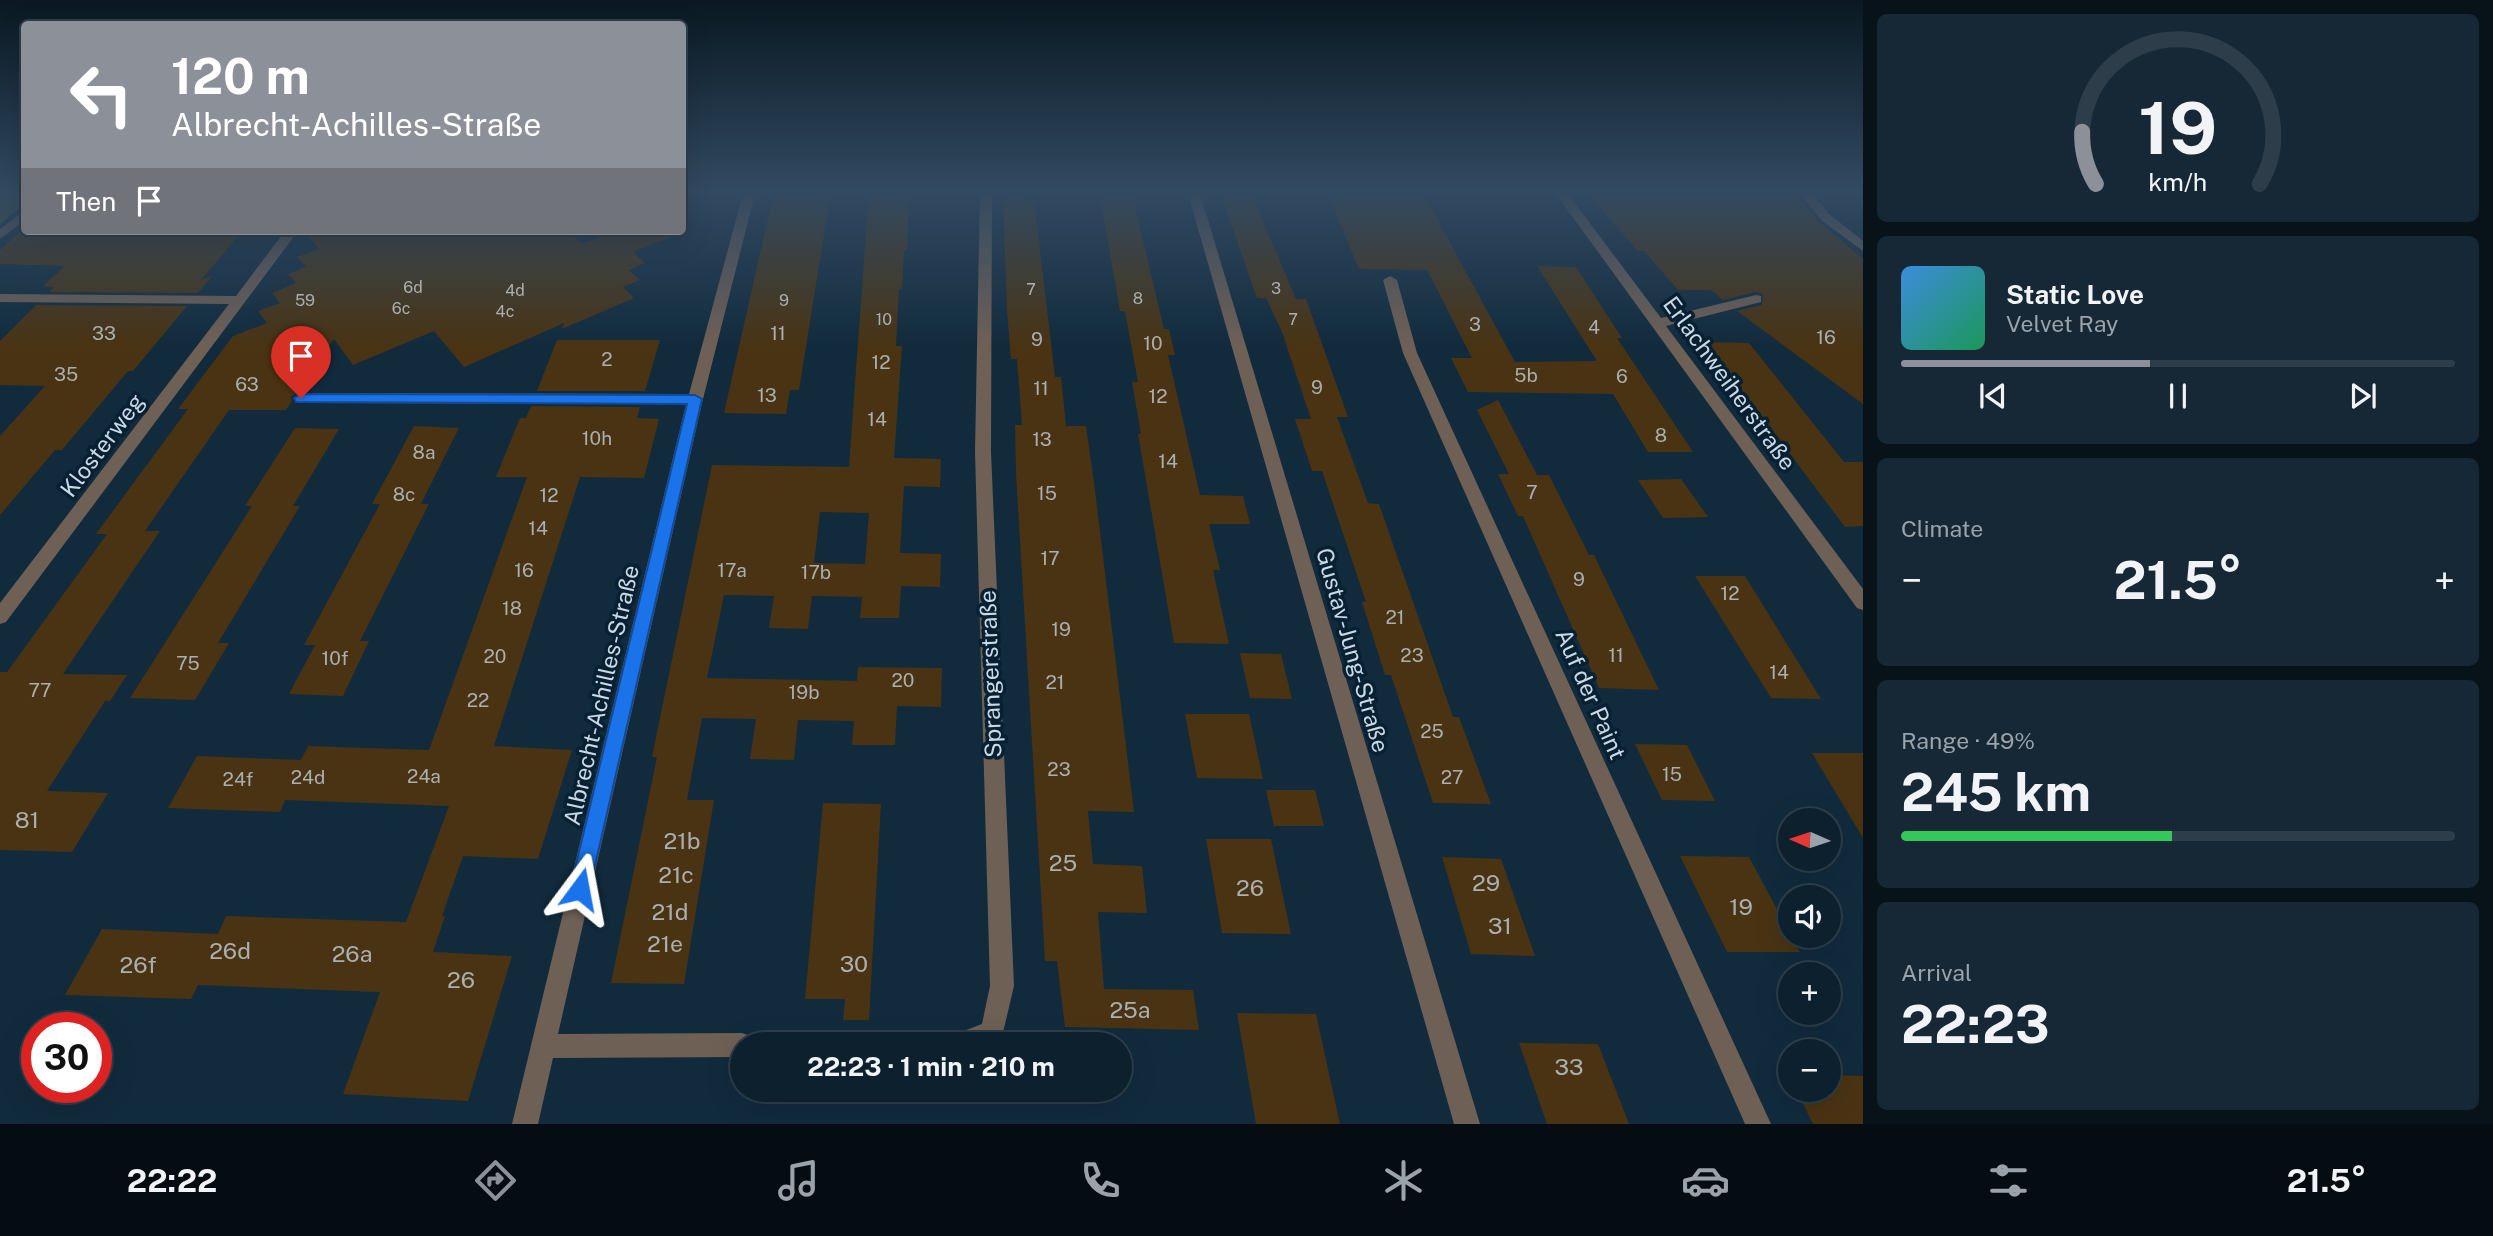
<!DOCTYPE html>
<html lang="en">
<head>
<meta charset="utf-8">
<style>
  :root { --surface:#0d202e; --page:#162836; --text:#f1f3f6; --muted:#9aa3aa; --line:#2d3e4a; --accent:#8c9099 }
  body { margin:0; font-family:"Public Sans",sans-serif; background:var(--page); color:var(--text); height:100vh; display:flex; flex-direction:column; font-size:26px; white-space:nowrap }
  * { box-sizing:border-box; margin:0 }
  p { font-size:23px; color:var(--muted) }
  .icon { flex:none; width:38px; height:38px; fill:none; stroke:currentColor; stroke-width:2; stroke-linecap:round; stroke-linejoin:round }
  .map { position:relative; flex:1; overflow:hidden }
  .sheet { display:flex; flex-direction:column; gap:14px; padding:14px; background:#071219; width:630px }
  .sheet>* { flex:none }
  .banner { position:absolute; left:21px; top:21px; width:665px; height:214px; border-radius:7px; box-shadow:0 7px 28px #0002,0 0 0 2px var(--line); background:#8c9099; color:#fff; overflow:hidden }
  .needle { width:46px; rotate:273deg }
  .buttons { position:absolute; left:1778px; top:808px; display:grid; gap:14px }
  .buttons a { display:grid; place-items:center; width:63px; height:63px; border-radius:50%; background:var(--surface); box-shadow:0 7px 28px #0002,0 0 0 2px var(--line); font-size:35px }
  .speed { position:absolute; left:21px; top:1012px; display:flex; gap:14px; font-size:35px; font-weight:700; text-align:center }
  .speed>* { display:grid; place-content:center; width:91px; height:91px; border-radius:50%; background:var(--surface); box-shadow:0 7px 28px #0002,0 0 0 2px var(--line); line-height:1 }
  .speed .limit { border:10px solid #d22; background:#fff; color:#111 }
  .pin { position:absolute; display:grid; place-items:center; width:60px; height:60px; color:#fff; margin:-72px -30px; border-radius:50% 50% 50% 0; rotate:-45deg; box-shadow:0 0 7px #0007 }
  .pin .icon { rotate:45deg }
  .me { position:absolute; width:77px; margin:-38px; rotate:13deg; stroke-linejoin:round; filter:drop-shadow(0 0 5px #0008) }
  .turn { display:flex; align-items:center; gap:24px; height:147px; padding:0 35px; font-size:32px }
  .turn .icon { width:91px; height:91px; stroke-width:2.5 }
  .turn b { display:block; font-size:49px; line-height:60px }
  .then { display:flex; align-items:center; height:66px; padding:0 35px; background:#0003; gap:14px; font-size:26px }
  .big { font-size:52px; font-weight:700; line-height:1.1 }
  .sheet .card { flex:1; display:flex; flex-direction:column; justify-content:center; gap:10px; min-width:0; padding:0 24px; border-radius:10px; background:var(--page) }
  .sheet .dial { align-items:center; gap:0 }
  .dial svg { height:182px; overflow:visible; fill:none; stroke:var(--line); stroke-width:7; stroke-linecap:round; text-anchor:middle }
  .dial text { fill:var(--text); stroke:none }
  .song { display:flex; align-items:center; gap:21px }
  .cover { width:84px; height:84px; border-radius:10px; background:linear-gradient(135deg,hsl(210 70% 55%),hsl(150 70% 35%)) }
  .played { height:7px; border-radius:4px; background:linear-gradient(90deg,var(--accent) 45%,var(--line) 45%) }
  .keys { display:flex; justify-content:space-around; direction:ltr }
  .heat { display:flex; justify-content:space-between; align-items:center; font-size:38px; direction:ltr }
  .charge { height:10px; border-radius:5px; background:linear-gradient(90deg,#34c759 49%,var(--line) 0) }
  .trip { position:absolute; left:730px; top:1032px; width:402px; height:70px; border-radius:35px; background:var(--surface); box-shadow:0 7px 28px #0002,0 0 0 2px var(--line); font-weight:700; line-height:70px; text-align:center }
  .menu { display:flex; height:112px; justify-content:space-around; align-items:center; background:#050d12; color:var(--muted) }
  .menu .icon { width:49px; height:49px }
  .menu .selected { color:var(--accent) }
  .menu b { font-size:32px; color:var(--text) }
  main { display:flex; flex:1; min-height:0 }
  .map>svg:first-child { display:block }
  .green { fill:#4e5131 }
  .building { fill:#493313; fill-rule:evenodd }
  .lines { fill:none; stroke-linecap:round; stroke-linejoin:round }
  .street { fill:#6f6056; fill-rule:evenodd }
  .route { fill:#1a73e8; stroke:#114b97; stroke-width:2 }
  .labels { text-anchor:middle; dominant-baseline:central; stroke-width:7; stroke-linejoin:round; paint-order:stroke }
  .far-number-label { font-size:16px; fill:#aab0b0 }
  .number-label { font-size:19px; fill:#aab0b0 }
  .street-label { font-size:23px; fill:#cad9e5; stroke:#072133 }
  .near-number-label { font-size:23px; fill:#aab0b0 }
</style>
</head>
<body>
<main>
<div class="map">
<svg width="1863" height="1124" viewBox="0 0 1863 1124">
  <rect width="100%" height="100%" fill="#112b3d"/>
  <!-- green -->
  <polygon class="green" points="0,190 24,190 24,204 0,224"/>
  <!-- building -->
  <g class="building">
    <polygon points="787,190 831,191 799,390 790,390 786,414 724,413 773,196 785,196"/>
    <polygon points="1099,190 1131,190 1164,329 1169,329 1175,355 1168,355 1200,495 1243,496 1250,524 1209,524 1220,570 1213,570 1229,644 1174,643 1138,434 1141,434 1132,382 1138,382 1125,311 1120,311"/>
    <polygon points="1791,190 1819,222 1863,259 1863,404 1737,311 1762,305 1763,294 1755,292 1723,300 1711,290 1678,290 1644,251 1638,251 1586,192"/>
    <path d="M869 191H909L907 251H904L902 289H899L896 346H902L894 458 941 459 940 487 904 486 900 553 941 554 940 587 901 586 899 618H860L862 597 812 596 808 629 769 628 774 596 724 595 707 678 857 681 858 667 942 668 941 707 897 706 895 745H852L854 721 798 720 794 760 750 759 756 719 702 718 687 800H714L684 984 611 983 657 757H652L712 465 849 467ZM820 512 869 513 865 564 814 563Z"/>
    <polygon points="1221,195 1252,195 1296,299 1306,299 1348,417 1337,417 1368,503 1379,504 1453,717 1459,717 1491,804 1433,803 1391,675 1385,675 1362,602 1366,602 1322,471 1312,471 1295,419 1311,419 1282,332 1266,298 1257,298"/>
    <polygon points="1329,197 1425,197 1515,362 1597,361 1537,266 1576,267 1622,338 1617,338 1693,452 1648,452 1613,394 1468,392 1451,358 1472,358 1427,270 1359,269"/>
    <polygon points="1003,198 1034,199 1055,377 1061,377 1066,426 1086,426 1094,482 1134,812 1088,811 1093,864 1142,866 1147,913 1098,912 1104,989 1193,990 1199,1030 1065,1027 1057,961 1045,961 1016,473 1015,425 1022,425 1017,359 1011,359 1007,311"/>
    <polygon points="21,231 215,231 213,234 240,234 201,280 212,276 198,293 49,292 54,287 43,286 65,266 0,264 0,250"/>
    <polygon points="332,231 567,231 582,244 615,231 683,232 633,252 645,263 629,270 640,280 623,287 634,298 562,329 564,323 464,367 434,331 353,365 334,339 298,392 291,397 292,401 286,410 229,410 145,531 160,531 63,674 127,675 110,701 105,701 47,791 108,793 72,852 0,850 0,672 7,672 107,534 96,534 188,409 178,409 233,336 267,323 258,311 280,303 272,293 296,283 288,274 306,267 297,257 319,249 308,236 337,236"/>
    <polygon points="36,305 187,306 133,371 128,371 62,450 55,450 0,515 0,436 45,386 0,385 0,341"/>
    <polygon points="557,340 660,340 645,391 537,391"/>
    <polygon points="1706,342 1749,343 1844,462 1863,462 1863,526 1845,527"/>
    <polygon points="1498,400 1537,475 1549,475 1589,555 1594,555 1659,690 1599,688 1523,516 1518,516 1498,474 1509,474 1477,410"/>
    <polygon points="531,406 640,407 637,418 659,419 644,478 580,477 494,746 572,750 538,859 463,856 442,916 445,916 433,952 512,956 468,1101 343,1094 380,992 198,985 191,999 65,995 102,929 218,934 226,916 406,922 449,806 285,800 280,812 168,808 197,756 301,760 308,746 429,750 527,477 496,477 520,418 526,418"/>
    <polygon points="414,426 459,428 421,504 429,504 360,641 369,641 343,696 289,694 315,645 304,645 380,504 372,504"/>
    <polygon points="295,428 339,429 293,506 300,506 218,643 229,643 195,700 130,698 252,506 245,506"/>
    <polygon points="1681,479 1708,517 1663,518 1638,480"/>
    <polygon points="1695,576 1745,576 1821,699 1771,698"/>
    <polygon points="1240,653 1281,654 1292,699 1250,698"/>
    <polygon points="1185,714 1249,714 1263,779 1197,778"/>
    <polygon points="1635,744 1687,745 1715,801 1662,800"/>
    <polygon points="1812,753 1863,753 1863,838"/>
    <polygon points="1266,790 1315,790 1324,826 1274,826"/>
    <polygon points="823,803 881,804 869,1020 843,1020 845,999 805,999"/>
    <polygon points="1206,839 1271,839 1291,934 1222,933"/>
    <polygon points="1680,856 1749,857 1800,952 1727,952"/>
    <polygon points="1442,857 1501,859 1535,956 1471,954"/>
    <polygon points="1237,1013 1316,1014 1340,1124 1256,1124"/>
    <polygon points="1519,1043 1598,1044 1629,1124 1547,1124"/>
    <polygon points="1829,1075 1863,1076 1863,1124 1813,1124 1796,1090 1829,1090"/>
  </g>
  <g class="lines">
    <!-- street -->
    <g class="street">
      <polygon points="744,190 756,190 703,399 558,1034 742,1033 751,1036 754,1045 742,1045 742,1057 553,1058 538,1124 512,1124 686,404 301,403 293,398 301,393 689,394"/>
      <polygon points="980,190 992,190 991,452 1014,986 1001,1041 990,1045 857,1045 860,1036 869,1033 961,1032 982,1024 990,986 975,452"/>
      <polygon points="1187,190 1199,190 1480,1124 1454,1124"/>
      <polygon points="1553,190 1565,190 1661,318 1756,295 1761,296 1761,302 1666,326 1863,589 1863,610 1857,608"/>
      <polygon points="1798,190 1810,190 1829,214 1863,241 1863,251 1821,220"/>
      <polygon points="24,211 24,221 0,239 0,229"/>
      <polygon points="285,231 298,231 6,622 0,624 0,603 229,304 0,302 0,294 236,296"/>
      <polygon points="1390,276 1397,280 1417,353 1771,1124 1745,1124 1403,353 1383,280"/>
    </g>
  </g>
  <!-- sky -->
  <linearGradient id="sky" x2="0" y2="1"><stop stop-color="#091822"/><stop offset="0.55" stop-color="#324a62"/><stop offset="1" stop-color="#324a62" stop-opacity="0"/></linearGradient>
  <rect width="1863" height="347" fill="url(#sky)"/>
  <!-- route -->
  <polygon class="route" points="301,394 695,395 702,399 588,896 580,898 573,896 570,889 687,404 296,402 294,398"/>
  <g class="labels">
    <!-- far-number labels -->
    <g class="far-number-label">
      <text x="413" y="287">6d</text>
      <text x="1276" y="288">3</text>
      <text x="1031" y="289">7</text>
      <text x="515" y="290">4d</text>
      <text x="1138" y="298">8</text>
      <text x="305" y="300">59</text>
      <text x="784" y="300">9</text>
      <text x="401" y="308">6c</text>
      <text x="505" y="311">4c</text>
      <text x="884" y="319">10</text>
      <text x="1293" y="319">7</text>
    </g>
    <!-- number labels -->
    <g class="number-label">
      <text x="1475" y="324">3</text>
      <text x="1594" y="327">4</text>
      <text x="104" y="333">33</text>
      <text x="778" y="333">11</text>
      <text x="1826" y="337">16</text>
      <text x="1037" y="339">9</text>
      <text x="1153" y="343">10</text>
      <text x="607" y="359">2</text>
      <text x="881" y="362">12</text>
      <text x="66" y="374">35</text>
      <text x="1526" y="375">5b</text>
      <text x="1622" y="376">6</text>
      <text x="247" y="384">63</text>
      <text x="1317" y="387">9</text>
      <text x="1041" y="388">11</text>
      <text x="767" y="395">13</text>
      <text x="1158" y="396">12</text>
      <text x="877" y="419">14</text>
      <text x="1661" y="435">8</text>
      <text x="597" y="438">10h</text>
      <text x="1042" y="439">13</text>
      <text x="424" y="452">8a</text>
      <text x="1168" y="461">14</text>
      <text x="1532" y="492">7</text>
      <text x="1047" y="493">15</text>
      <text x="404" y="494">8c</text>
      <text x="549" y="495">12</text>
      <text x="538" y="528">14</text>
      <text x="1050" y="558">17</text>
      <text x="524" y="570">16</text>
      <text x="732" y="570">17a</text>
      <text x="816" y="572">17b</text>
      <text x="1579" y="579">9</text>
      <text x="1730" y="593">12</text>
      <text x="512" y="608">18</text>
      <text x="1395" y="617">21</text>
      <text x="1061" y="629">19</text>
      <text x="1412" y="655">23</text>
      <text x="1616" y="655">11</text>
      <text x="495" y="656">20</text>
      <text x="335" y="658">10f</text>
      <text x="188" y="663">75</text>
      <text x="1779" y="672">14</text>
      <text x="903" y="680">20</text>
      <text x="1055" y="682">21</text>
      <text x="40" y="690">77</text>
      <text x="804" y="692">19b</text>
      <text x="478" y="700">22</text>
      <text x="1432" y="731">25</text>
      <text x="1059" y="769">23</text>
      <text x="1672" y="774">15</text>
      <text x="424" y="776">24a</text>
      <text x="308" y="777">24d</text>
      <text x="1452" y="777">27</text>
      <text x="238" y="779">24f</text>
    </g>
    <!-- street labels -->
    <g class="street-label">
      <text transform="translate(1730 383) rotate(54)">Erlachweiherstraße</text>
      <text transform="translate(102 445) rotate(-53)">Klosterweg</text>
      <text transform="translate(1353 650) rotate(74)">Gustav-Jung-Straße</text>
      <text transform="translate(990 674) rotate(-92)">Sprangerstraße</text>
      <text transform="translate(1591 694) rotate(66)">Auf der Paint</text>
      <text transform="translate(601 695) rotate(-77)">Albrecht-Achilles-Straße</text>
    </g>
    <!-- near-number labels -->
    <g class="near-number-label">
      <text x="27" y="819">81</text>
      <text x="682" y="840">21b</text>
      <text x="1063" y="862">25</text>
      <text x="676" y="874">21c</text>
      <text x="1486" y="882">29</text>
      <text x="1250" y="887">26</text>
      <text x="1741" y="906">19</text>
      <text x="670" y="911">21d</text>
      <text x="1500" y="925">31</text>
      <text x="665" y="943">21e</text>
      <text x="230" y="950">26d</text>
      <text x="352" y="953">26a</text>
      <text x="854" y="963">30</text>
      <text x="138" y="964">26f</text>
      <text x="461" y="979">26</text>
      <text x="1130" y="1009">25a</text>
      <text x="1569" y="1066">33</text>
    </g>
  </g>
</svg>
<div class="buttons">
<a><svg class="needle" viewBox="-14 -14 28 28"><path d="M0-13l5 13h-10z" fill="#e53935"/><path d="M0 13l5-13h-10z" fill="#9aa3aa"/></svg></a>
<a><svg class="icon" aria-label="sound" viewBox="0 0 24 24"><path d="M4 9h4l5-4v14l-5-4H4zM17 9q2 3 0 6"/></svg></a>
<a>+</a>
<a>−</a>
</div>
<div class="speed"><div class="limit">30</div></div>
<div class="pin" style="left:301px;top:398px;background:#d93025"><svg class="icon" aria-label="arrive" viewBox="0 0 24 24"><path d="M6 21V4h12l-3 4 3 4H6"/></svg></div>
<svg class="me" style="left:580px;top:889px" viewBox="-20 -20 40 40"><path d="M0-17L14 15 0 8-14 15z" fill="#1a73e8" stroke="#fff" stroke-width="4"/></svg>
<div class="trip">22:23 · 1 min · 210 m</div>
<div class="banner">
<div class="turn"><svg class="icon" aria-label="left" viewBox="0 0 24 24"><path d="M17 20v-9H6M10 6l-5 5 5 5"/></svg><div><b>120 m</b>Albrecht-Achilles-Straße</div></div>
<div class="then">Then<svg class="icon" aria-label="arrive" viewBox="0 0 24 24"><path d="M6 21V4h12l-3 4 3 4H6"/></svg></div>
</div>
</div>
<section class="sheet">
<div class="card dial"><svg viewBox="0 0 100 80">
<path d="M14 69A42 42 0 1 1 86 69"/>
<path d="M14 69A42 42 0 0 1 8 46" stroke="#8c9099"/>
<text x="50" y="56" font-size="32" font-weight="700">19</text>
<text x="50" y="72" font-size="11">km/h</text>
</svg></div>
<div class="card">
<div class="song"><i class="cover"></i><div><b>Static Love</b><p>Velvet Ray</p></div></div>
<div class="played"></div>
<div class="keys"><svg class="icon" aria-label="previous" viewBox="0 0 24 24"><path d="M18 5L8 12l10 7zM5 5v14"/></svg><svg class="icon" aria-label="pause" viewBox="0 0 24 24"><path d="M8 5v14M16 5v14"/></svg><svg class="icon" aria-label="next" viewBox="0 0 24 24"><path d="M6 5l10 7-10 7zM19 5v14"/></svg></div>
</div>
<div class="card"><p>Climate</p>
<div class="heat"><a>−</a><b class="big">21.5°</b><a>+</a></div>
</div>
<div class="card"><p>Range · 49%</p><b class="big">245 km</b><div class="charge"></div></div>
<div class="card"><p>Arrival</p><b class="big">22:23</b></div>
</section>
</main>
<nav class="menu">
<b>22:22</b>
<svg class="icon selected" aria-label="directions" viewBox="0 0 24 24"><path d="M12 3l9 9-9 9-9-9zM9 14v-3h6M13 9l2 2-2 2"/></svg>
<svg class="icon" aria-label="music" viewBox="0 0 24 24"><path d="M9 18V5l10-2v13"/><circle cx="6" cy="18" r="3"/><circle cx="16" cy="16" r="3"/></svg>
<svg class="icon" aria-label="phone" viewBox="0 0 24 24"><path d="M5 4h4l2 5-3 2q2 4 5 5l2-3 5 2v4C11 20 4 13 5 4z"/></svg>
<svg class="icon" aria-label="climate" viewBox="0 0 24 24"><path d="M12 3v18M4 7l16 10M4 17L20 7"/></svg>
<svg class="icon" aria-label="car" viewBox="0 0 24 24"><path d="M5 17H2v-5l4-1 3-4h7l3 4 3 1v5h-3M9 17h6M6 11h13"/><circle cx="7" cy="17" r="2"/><circle cx="17" cy="17" r="2"/></svg>
<svg class="icon" aria-label="filters" viewBox="0 0 24 24"><path d="M4 7h16M4 17h16"/><circle cx="9" cy="7" r="2"/><circle cx="15" cy="17" r="2"/></svg>
<b>21.5°</b>
</nav>
</body>
</html>
